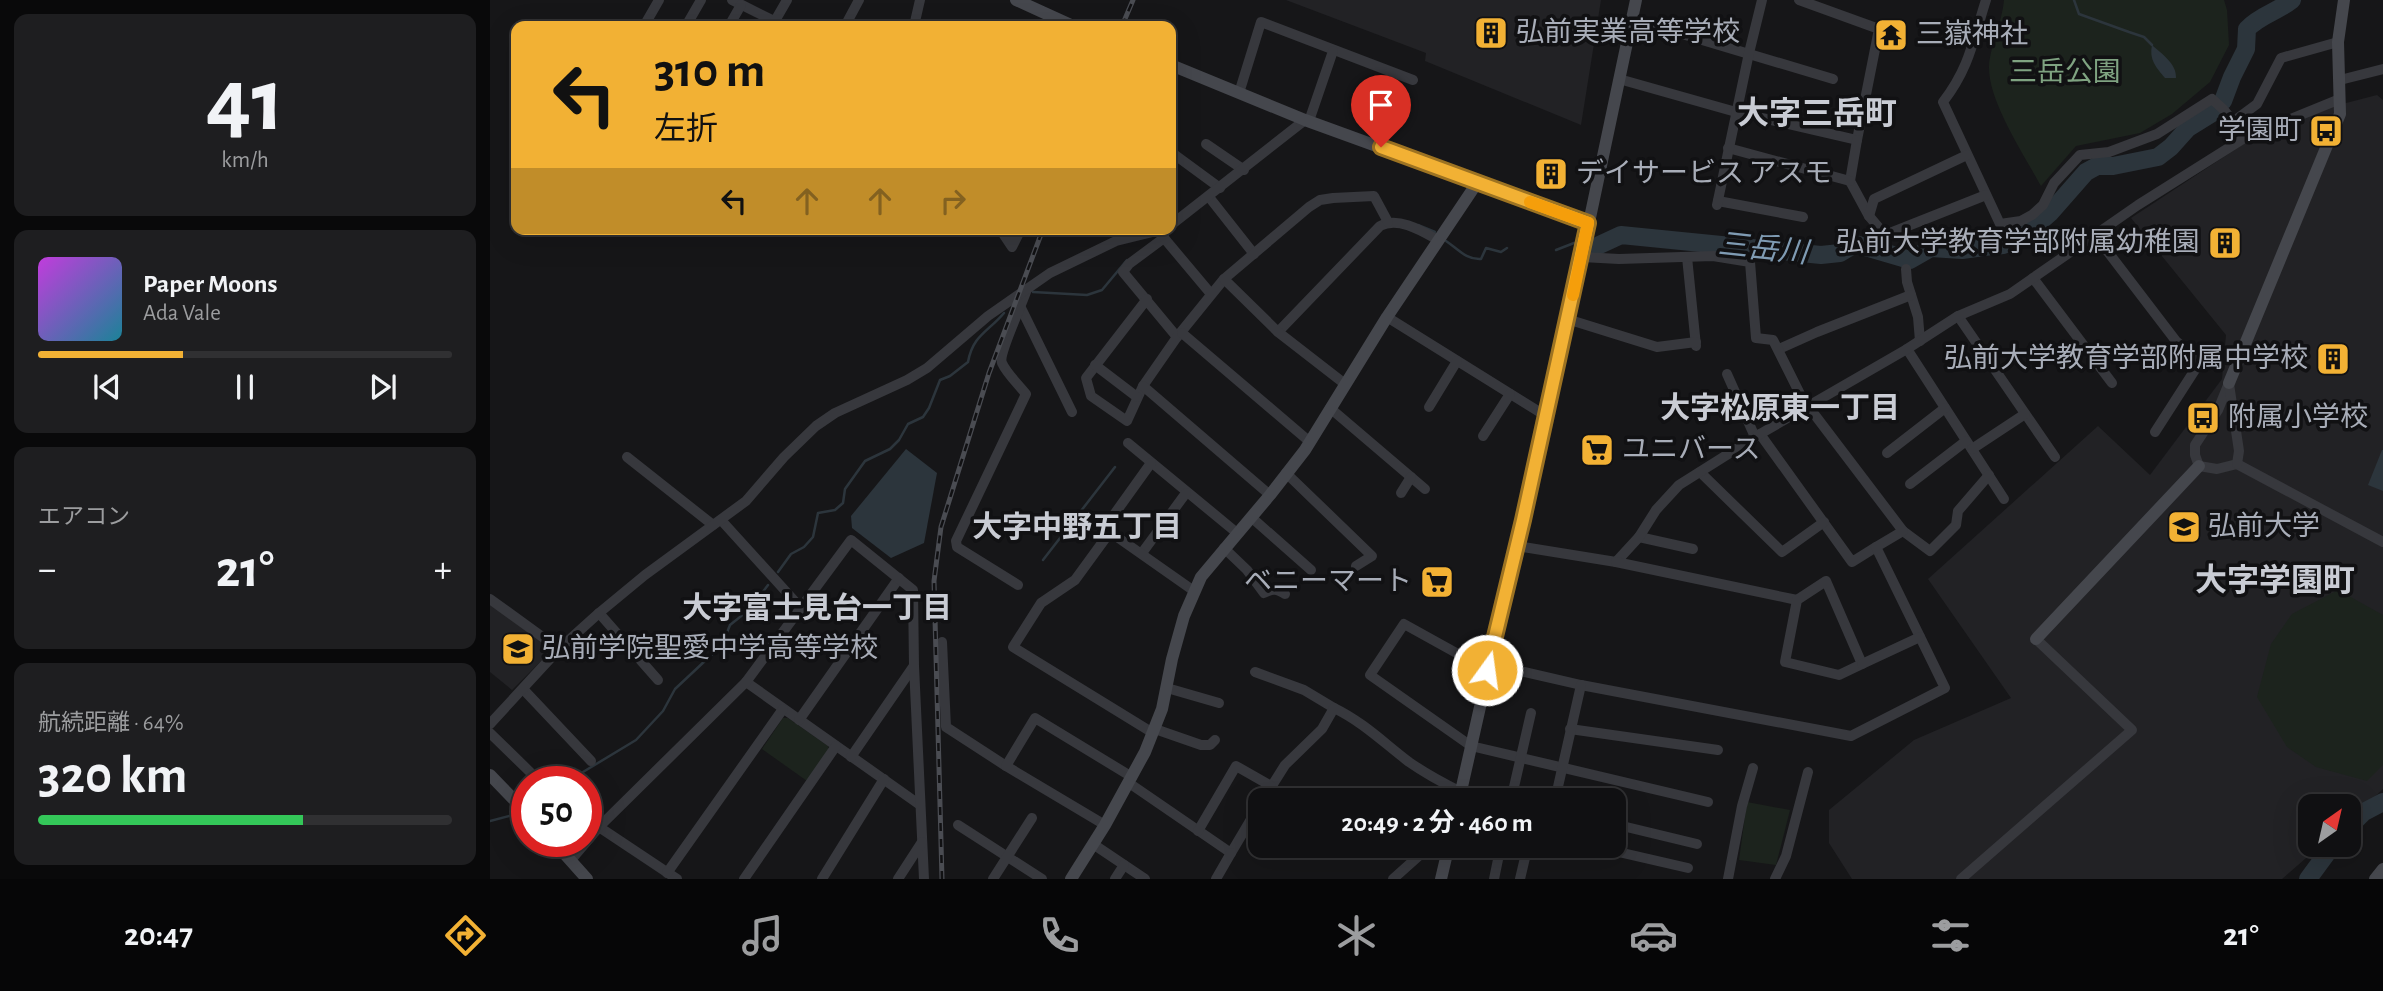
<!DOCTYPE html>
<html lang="ja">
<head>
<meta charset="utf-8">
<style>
  :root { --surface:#101012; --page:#1e1e20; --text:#f1f3f6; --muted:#9c9d9f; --line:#303032; --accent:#f2b134 }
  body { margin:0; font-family:"Alegreya Sans","Noto Sans JP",sans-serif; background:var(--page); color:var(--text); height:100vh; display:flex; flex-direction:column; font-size:26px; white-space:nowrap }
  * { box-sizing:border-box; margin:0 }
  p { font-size:23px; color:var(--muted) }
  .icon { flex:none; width:38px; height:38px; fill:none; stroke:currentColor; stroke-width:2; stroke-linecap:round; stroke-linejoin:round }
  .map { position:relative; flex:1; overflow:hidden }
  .side { display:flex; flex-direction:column; gap:14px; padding:14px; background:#09090a; width:490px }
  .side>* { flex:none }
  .hud { position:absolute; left:21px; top:21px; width:665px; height:214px; border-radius:14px; box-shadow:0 7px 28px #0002,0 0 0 2px var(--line); background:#f2b134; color:#111; overflow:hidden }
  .needle { width:46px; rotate:34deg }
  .tools { position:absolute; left:1808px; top:794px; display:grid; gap:14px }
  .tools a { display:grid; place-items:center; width:63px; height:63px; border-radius:14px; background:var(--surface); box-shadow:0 7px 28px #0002,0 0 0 2px var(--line); font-size:35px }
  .speed { position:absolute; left:21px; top:766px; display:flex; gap:14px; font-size:35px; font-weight:700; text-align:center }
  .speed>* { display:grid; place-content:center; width:91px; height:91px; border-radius:50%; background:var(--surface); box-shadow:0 7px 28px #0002,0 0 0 2px var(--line); line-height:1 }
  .speed .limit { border:10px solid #d22; background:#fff; color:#111 }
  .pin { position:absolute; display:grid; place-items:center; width:60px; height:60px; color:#fff; margin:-72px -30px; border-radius:50% 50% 50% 0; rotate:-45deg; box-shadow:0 0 7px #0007 }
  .pin .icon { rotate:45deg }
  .me { position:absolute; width:77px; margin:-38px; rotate:14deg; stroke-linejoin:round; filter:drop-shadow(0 0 5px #0008) }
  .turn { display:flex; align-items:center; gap:24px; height:147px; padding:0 28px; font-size:32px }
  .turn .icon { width:91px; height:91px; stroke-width:2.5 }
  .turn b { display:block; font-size:49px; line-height:60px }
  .lanes { display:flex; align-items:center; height:66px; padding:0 28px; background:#0003; justify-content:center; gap:35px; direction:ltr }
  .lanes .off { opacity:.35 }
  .big { font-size:52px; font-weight:700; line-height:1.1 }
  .side .widget { flex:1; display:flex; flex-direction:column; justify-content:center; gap:10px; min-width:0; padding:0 24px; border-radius:14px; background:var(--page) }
  .side .dial { align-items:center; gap:0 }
  .dial b { font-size:91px; line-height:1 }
  .song { display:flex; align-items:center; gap:21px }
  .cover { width:84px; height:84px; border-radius:10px; background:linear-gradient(135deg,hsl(290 70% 55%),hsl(190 70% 35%)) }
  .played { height:7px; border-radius:4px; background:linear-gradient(90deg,var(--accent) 35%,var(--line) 35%) }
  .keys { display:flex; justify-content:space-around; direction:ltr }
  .heat { display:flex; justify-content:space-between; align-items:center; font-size:38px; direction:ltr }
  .charge { height:10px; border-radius:5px; background:linear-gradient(90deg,#34c759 64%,var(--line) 0) }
  .trip { position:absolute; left:758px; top:788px; width:378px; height:70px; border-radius:14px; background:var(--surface); box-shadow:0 7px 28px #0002,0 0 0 2px var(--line); font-weight:700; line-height:70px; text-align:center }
  .menu { display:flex; height:112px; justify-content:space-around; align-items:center; background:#060607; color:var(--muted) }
  .menu .icon { width:49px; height:49px }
  .menu .on { color:var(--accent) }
  .menu b { font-size:32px; color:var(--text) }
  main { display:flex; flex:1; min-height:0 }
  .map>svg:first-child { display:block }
  .built { fill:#222225 }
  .green { fill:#1c231d }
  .water { fill:#2c353c }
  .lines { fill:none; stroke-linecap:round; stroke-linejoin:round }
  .stream { stroke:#2c353c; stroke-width:2.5 }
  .river { stroke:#2c353c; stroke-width:18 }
  .street { stroke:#37383d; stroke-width:10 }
  .secondary { stroke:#45474d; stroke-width:12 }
  .rail-casing { stroke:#4a4c52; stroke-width:5 }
  .rail { stroke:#111113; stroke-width:2.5; stroke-dasharray:8; stroke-linecap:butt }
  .route-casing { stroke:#9d7322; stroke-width:18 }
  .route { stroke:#f2b134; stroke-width:12 }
  .slow { stroke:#f59e0b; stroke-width:12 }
  .labels { text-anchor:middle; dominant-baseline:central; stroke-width:7; stroke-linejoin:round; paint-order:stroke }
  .poi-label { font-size:28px; fill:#a8adb8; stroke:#111113; text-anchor:start }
  .park-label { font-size:28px; fill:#7fa381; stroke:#111113 }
  .water-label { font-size:30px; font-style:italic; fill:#7f9bb3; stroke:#111113 }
  .neighbourhood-label { font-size:30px; font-weight:bold; fill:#c9ccd4; stroke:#111113 }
  .quarter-label { font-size:32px; font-weight:bold; fill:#c9ccd4; stroke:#111113 }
</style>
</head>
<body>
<main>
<section class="side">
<div class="widget dial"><b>41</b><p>km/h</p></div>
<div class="widget">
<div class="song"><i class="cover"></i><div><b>Paper Moons</b><p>Ada Vale</p></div></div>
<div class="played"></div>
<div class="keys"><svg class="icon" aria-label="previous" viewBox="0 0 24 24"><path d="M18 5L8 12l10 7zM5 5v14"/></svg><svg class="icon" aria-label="pause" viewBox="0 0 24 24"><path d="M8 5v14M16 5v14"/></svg><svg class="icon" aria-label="next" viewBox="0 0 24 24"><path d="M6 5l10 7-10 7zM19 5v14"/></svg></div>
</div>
<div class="widget"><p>エアコン</p>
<div class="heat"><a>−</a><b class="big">21°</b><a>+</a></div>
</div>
<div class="widget"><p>航続距離 · 64%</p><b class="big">320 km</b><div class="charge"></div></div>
</section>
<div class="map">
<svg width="1893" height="879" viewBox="0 0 1893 879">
  <rect width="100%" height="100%" fill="#161618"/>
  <!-- built -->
  <g class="built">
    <polygon points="796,0 1111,0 1091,125 935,61 936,53"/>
    <polygon points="1887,95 1893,100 1893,789 1859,821 1858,807 1820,807 1820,845 1831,845 1792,879 1362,879 1339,843 1339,810 1424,740 1521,698 1438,579 1608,426 1660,475 1732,379 1736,335 1641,218 1758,141 1833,109"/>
    <polygon points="0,602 56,643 58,654 22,690 0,672"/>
  </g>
  <!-- green -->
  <g class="green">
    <path d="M1514 0H1734L1737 10 1739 45 1720 82 1682 114 1650 133 1586 146 1551 186C1534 155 1499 102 1499 68 1499 49 1512 23 1514 0Z"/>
    <polygon points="1848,590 1893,615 1893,765 1877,781 1826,767 1797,747 1767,697 1781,644 1802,614"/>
    <polygon points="293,718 298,718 338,746 339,750 317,781 272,749"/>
    <polygon points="1257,802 1300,810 1286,865 1249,860"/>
  </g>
  <!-- water -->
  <g class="water">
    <path d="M1662 45C1672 54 1687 64 1686 78H1675C1666 67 1659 60 1662 45Z"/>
    <polygon points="416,449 447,473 434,543 401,558 362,528 361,516"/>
    <polygon points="1892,450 1893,450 1893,491 1878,485"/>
  </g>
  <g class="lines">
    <!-- stream -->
    <g class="stream">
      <polyline points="1584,0 1589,14 1639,32 1654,37 1662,45"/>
      <polyline points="928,225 945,232"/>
      <path d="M956 241C968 249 976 260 991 259L996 248 1011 252 1017 248"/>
      <polyline points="1066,250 1084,243 1090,245"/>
      <polyline points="543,292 597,295 612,290 637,260"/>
      <polyline points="553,560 625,467"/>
      <path d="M288 572 301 554 314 547 323 537 328 513 345 510 353 503 355 489 375 461 400 449 409 440 418 424 433 417 439 408 450 380 460 376 478 362C483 335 498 332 514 313"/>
      <polyline points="87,782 93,772 146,740 173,711 185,689 232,645 240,625 260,609 278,585"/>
      <polyline points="0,821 27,814"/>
    </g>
    <!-- river -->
    <g class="river">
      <path d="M1733 101 1742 77 1756 49 1757 29C1770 15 1787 12 1802 0"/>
      <polyline points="1103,248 1131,235 1331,255 1350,253 1365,244 1420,260 1441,248 1472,250 1494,247 1513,245 1535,235 1560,213 1596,172 1607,166 1623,166 1668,157 1681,147 1698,128 1727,110"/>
      <polyline points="1858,828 1874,812 1893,802"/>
      <polyline points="1818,879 1843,845"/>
    </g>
    <!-- street -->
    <g class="street">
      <polyline points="242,0 284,21"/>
      <path d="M1496 0C1483 40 1480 67 1453 102L1510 224 1531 221 1542 215 1553 205 1564 183 1590 155 1619 152 1667 134 1722 99 1733 109 1756 137"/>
      <polyline points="1142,19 1343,79"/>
      <polyline points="154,26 169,0"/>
      <polyline points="196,26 211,0"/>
      <polyline points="239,26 251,5"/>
      <polyline points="282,26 297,0"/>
      <polyline points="355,26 369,0"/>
      <polyline points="424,26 430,0"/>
      <polyline points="1129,79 1246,112 1367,140 1389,29 1309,0"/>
      <polyline points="1850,80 1893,69"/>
      <polyline points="749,93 771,22 923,80"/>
      <polyline points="819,121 843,51"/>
      <polyline points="1744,121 1767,104 1791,58 1848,42"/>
      <polyline points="1367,140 1360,181 1379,216 1395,235 1496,195"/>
      <polyline points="716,144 754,170"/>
      <polyline points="1238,148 1360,181"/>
      <polyline points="681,152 730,188"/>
      <polyline points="719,197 764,254"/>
      <polyline points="1228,201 1313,217"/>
      <polyline points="1227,205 1259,53 1272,0"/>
      <polyline points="1379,216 1384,199 1477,155"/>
      <polyline points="681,225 815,120"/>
      <polyline points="510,229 522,247 531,229"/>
      <polyline points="674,230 674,238 639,264 633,272 687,337"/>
      <polyline points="1605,235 1686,341 1710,362 1665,432"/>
      <polyline points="674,238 721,294"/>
      <polyline points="1197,257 1206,346"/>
      <polyline points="1416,269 1417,282 1428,317 1430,341"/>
      <polyline points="1543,278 1622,383"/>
      <polyline points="657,299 596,378 601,396 637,421 653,386 687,337 734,279"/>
      <polyline points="531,308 582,412"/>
      <polyline points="1468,316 1565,457"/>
      <polyline points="897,317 1056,416"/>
      <polyline points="1077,319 1167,347 1206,342"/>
      <path d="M788 332 890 226C908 216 932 231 948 240"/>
      <polyline points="692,333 820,442"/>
      <polyline points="1289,349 1327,332 1421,295"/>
      <polyline points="1417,349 1514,499"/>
      <polyline points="605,365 647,397"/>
      <polyline points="1237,374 1265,437"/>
      <polyline points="1739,383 1728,410 1705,445 1705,455 1709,466 1727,469 1747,464 1893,542"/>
      <polyline points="855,384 788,332 734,279 819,207 830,200 843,198 884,196 898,222"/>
      <polyline points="1739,384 1749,451 1747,464"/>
      <polyline points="653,386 780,495"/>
      <polyline points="939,407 967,361"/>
      <polyline points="840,408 935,489"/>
      <polyline points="1270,434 1362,562 1386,547"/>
      <polyline points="993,436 1020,394"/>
      <polyline points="638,443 747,533"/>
      <polyline points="1482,449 1535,414"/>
      <polyline points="1397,453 1455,408"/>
      <polyline points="137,457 223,525"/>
      <polyline points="1210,472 1292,552 1334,522"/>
      <polyline points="796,473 882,556 866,566"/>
      <polyline points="1420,484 1476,441"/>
      <polyline points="911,493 921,477"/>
      <polyline points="761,517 821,570"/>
      <polyline points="231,520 310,607"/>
      <polyline points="1413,531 1440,551 1466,525 1468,511 1499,475"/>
      <polyline points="620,532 618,523 661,463"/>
      <polyline points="1149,537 1203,549"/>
      <polyline points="1027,546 1126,562 1149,537 1166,510 1189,485 1270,434 1417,349 1468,316 1520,294 1648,205 1756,137 1850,99"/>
      <path d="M734 548 757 570 774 593C783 588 787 589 795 594"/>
      <polyline points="652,553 696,493"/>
      <polyline points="1126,562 1307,600"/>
      <polygon points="1336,581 1372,664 1349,675 1295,662 1307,600"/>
      <path d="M528 585 467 547 466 541 536 394C529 385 517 374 512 363 508 354 533 303 537 289"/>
      <polyline points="0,599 69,649"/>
      <polyline points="109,613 168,680"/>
      <polyline points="452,642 456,727 516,766"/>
      <polyline points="999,664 1091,685 1361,736 1455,688 1386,547 1413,531 1312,398 1283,340 1266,338 1260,262 1223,256 1129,259 1092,257"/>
      <polyline points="1372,664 1430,637"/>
      <polyline points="997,670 914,624 880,675 981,746 1218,802"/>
      <polyline points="765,672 814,690 844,708"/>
      <polyline points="256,682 430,805"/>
      <polyline points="677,688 729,703"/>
      <polyline points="33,689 101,761"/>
      <polyline points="309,720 409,578"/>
      <polyline points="0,724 69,649 109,613 155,575 256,501 294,457 326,426 345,413 417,380 437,368 498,316 560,273 626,241 675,229"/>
      <polyline points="665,729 711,745 720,745 725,740"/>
      <polyline points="1080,729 1228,750"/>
      <polyline points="0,733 40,772"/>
      <polyline points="663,733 523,647 551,603 585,580 620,532 704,591"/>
      <polyline points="361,757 423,667"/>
      <polyline points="639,783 741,853 770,804"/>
      <path d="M773 800 795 765 832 729 844 708C873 722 894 743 919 762 936 774 953 783 971 792"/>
      <polyline points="1021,800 1041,713"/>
      <polyline points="1065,800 1091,685"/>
      <polyline points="1124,824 1207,844"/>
      <polyline points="468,825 552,879"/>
      <polyline points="615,825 516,766 545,718 642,777"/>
      <polyline points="109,827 187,879"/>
      <polyline points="708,831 746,766 781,786"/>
      <polyline points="603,844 655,879"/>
      <polyline points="1098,845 1198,868"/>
      <polyline points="81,860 109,827 256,682 361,540 423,590 424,666 434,879"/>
      <polyline points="177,873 293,709"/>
      <polyline points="254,879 346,746"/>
      <polyline points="332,879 394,779"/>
      <polyline points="408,879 432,842"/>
      <polyline points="503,879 542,818"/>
      <polyline points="625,879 634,865"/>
      <polyline points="726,879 741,853"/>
      <polyline points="903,879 941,845"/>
      <polyline points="1004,879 1011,845"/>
      <polyline points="1030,879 1038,845"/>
      <polyline points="1238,879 1252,806 1263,768"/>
      <polyline points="1285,879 1296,856 1318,772"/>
      <polyline points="1471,879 1642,730 1546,639"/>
    </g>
    <!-- secondary -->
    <g class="secondary">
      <polyline points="526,0 583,26"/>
      <polyline points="681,65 815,120 1098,223"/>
      <polyline points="1739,383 1850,114 1848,42 1854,0"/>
      <polyline points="1546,639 1709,466"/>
      <polyline points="0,775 37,813"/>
      <polyline points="969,800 1093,251 1146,0"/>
      <polyline points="64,842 97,879"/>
      <polyline points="581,879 615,825 655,752 672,709 682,659 694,616 711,577 780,495 815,450 897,317 987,183"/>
      <polyline points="951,879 959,845"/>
      <polyline points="1885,879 1893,869"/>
    </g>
    <defs>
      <g id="rail">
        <polyline points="632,26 643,0"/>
        <polyline points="452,879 444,581 451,527 499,373 553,229"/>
      </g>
    </defs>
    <!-- rail casing -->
    <use href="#rail" class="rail-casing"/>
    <!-- rail -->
    <use href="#rail" class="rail"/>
  </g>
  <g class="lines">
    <defs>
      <polyline id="route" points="891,147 1098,223 1033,520 997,670"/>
    </defs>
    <!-- route casing -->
    <use href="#route" class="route-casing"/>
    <!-- route -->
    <use href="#route" class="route"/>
    <!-- slow -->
    <polyline class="slow" points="1040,202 1098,223 1083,295"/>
  </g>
  <!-- icons -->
  <defs>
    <symbol id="building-square" viewBox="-11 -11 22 22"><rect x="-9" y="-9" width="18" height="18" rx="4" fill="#f2b134" stroke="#111113"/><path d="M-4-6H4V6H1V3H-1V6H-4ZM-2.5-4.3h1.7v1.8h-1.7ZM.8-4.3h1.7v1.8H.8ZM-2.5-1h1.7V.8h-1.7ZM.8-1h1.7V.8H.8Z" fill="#111"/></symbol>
    <symbol id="temple-square" viewBox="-11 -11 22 22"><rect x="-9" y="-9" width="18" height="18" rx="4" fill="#f2b134" stroke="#111113"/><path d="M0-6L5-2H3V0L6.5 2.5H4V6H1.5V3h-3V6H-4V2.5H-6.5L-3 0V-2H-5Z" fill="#111"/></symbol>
    <symbol id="bus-square" viewBox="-11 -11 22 22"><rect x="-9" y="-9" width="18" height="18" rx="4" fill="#f2b134" stroke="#111113"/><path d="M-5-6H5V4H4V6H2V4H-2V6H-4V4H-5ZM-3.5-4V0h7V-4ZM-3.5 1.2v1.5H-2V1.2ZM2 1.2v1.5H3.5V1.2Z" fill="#111"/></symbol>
    <symbol id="supermarket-square" viewBox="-11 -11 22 22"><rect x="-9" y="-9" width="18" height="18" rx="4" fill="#f2b134" stroke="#111113"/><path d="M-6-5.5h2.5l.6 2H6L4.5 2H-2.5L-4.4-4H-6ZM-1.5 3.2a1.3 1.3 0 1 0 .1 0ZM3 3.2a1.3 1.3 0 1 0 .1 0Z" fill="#111"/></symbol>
    <symbol id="university-square" viewBox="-11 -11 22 22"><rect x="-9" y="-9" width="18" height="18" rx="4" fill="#f2b134" stroke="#111113"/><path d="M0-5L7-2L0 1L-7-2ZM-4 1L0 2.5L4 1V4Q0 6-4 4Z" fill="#111"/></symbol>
    <symbol id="school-square" viewBox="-11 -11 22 22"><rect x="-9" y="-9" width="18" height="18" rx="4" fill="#f2b134" stroke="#111113"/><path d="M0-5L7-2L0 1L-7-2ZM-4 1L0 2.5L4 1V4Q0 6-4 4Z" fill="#111"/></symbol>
  </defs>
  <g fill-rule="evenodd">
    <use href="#building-square" x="982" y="14" width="38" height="38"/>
    <use href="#temple-square" x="1382" y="16" width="38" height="38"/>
    <use href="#bus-square" x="1817" y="112" width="38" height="38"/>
    <use href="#building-square" x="1042" y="155" width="38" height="38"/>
    <use href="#building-square" x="1716" y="224" width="38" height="38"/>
    <use href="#building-square" x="1824" y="340" width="38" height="38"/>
    <use href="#bus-square" x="1694" y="399" width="38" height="38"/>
    <use href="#supermarket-square" x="1088" y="431" width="38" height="38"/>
    <use href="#university-square" x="1675" y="508" width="38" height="38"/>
    <use href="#supermarket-square" x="928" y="563" width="38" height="38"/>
    <use href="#school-square" x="9" y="630" width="38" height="38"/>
  </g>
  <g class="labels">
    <!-- poi labels -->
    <g class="poi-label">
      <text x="1026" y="33">弘前実業高等学校</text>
      <text x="1426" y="35">三嶽神社</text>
      <text x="1812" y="131" text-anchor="end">学園町</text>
      <text x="1086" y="174">デイサービス アスモ</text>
      <text x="1710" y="243" text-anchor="end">弘前大学教育学部附属幼稚園</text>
      <text x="1818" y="359" text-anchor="end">弘前大学教育学部附属中学校</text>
      <text x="1738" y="418">附属小学校</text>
      <text x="1132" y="450">ユニバース</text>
      <text x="1718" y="527">弘前大学</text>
      <text x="922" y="582" text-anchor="end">ベニーマート</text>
      <text x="52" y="649">弘前学院聖愛中学高等学校</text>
    </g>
    <!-- park labels -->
    <g class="park-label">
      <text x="1575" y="73">三岳公園</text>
    </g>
    <!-- water labels -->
    <g class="water-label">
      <text transform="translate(1273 249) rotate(6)">三岳川</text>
    </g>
    <!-- neighbourhood labels -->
    <g class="neighbourhood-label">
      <text x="1290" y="409">大字松原東一丁目</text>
      <text x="587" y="528">大字中野五丁目</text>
      <text x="327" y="609">大字富士見台一丁目</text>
    </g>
    <!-- quarter labels -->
    <g class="quarter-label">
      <text x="1327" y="114">大字三岳町</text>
      <text x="1785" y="581">大字学園町</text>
    </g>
  </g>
</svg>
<div class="tools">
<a><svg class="needle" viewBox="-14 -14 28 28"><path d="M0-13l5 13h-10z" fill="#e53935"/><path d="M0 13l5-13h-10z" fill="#9c9d9f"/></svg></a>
</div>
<div class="speed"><div class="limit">50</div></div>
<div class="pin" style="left:891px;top:147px;background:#d93025"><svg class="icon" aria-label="arrive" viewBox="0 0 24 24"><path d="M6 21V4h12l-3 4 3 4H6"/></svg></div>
<svg class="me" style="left:997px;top:670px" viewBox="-20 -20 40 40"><circle r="17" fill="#f2b134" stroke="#fff" stroke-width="3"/><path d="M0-11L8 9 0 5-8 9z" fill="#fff"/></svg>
<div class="trip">20:49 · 2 分 · 460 m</div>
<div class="hud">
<div class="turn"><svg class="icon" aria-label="left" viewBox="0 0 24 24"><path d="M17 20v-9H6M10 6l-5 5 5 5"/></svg><div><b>310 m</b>左折</div></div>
<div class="lanes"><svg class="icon" aria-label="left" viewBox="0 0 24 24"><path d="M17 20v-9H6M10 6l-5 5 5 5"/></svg><svg class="icon off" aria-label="ahead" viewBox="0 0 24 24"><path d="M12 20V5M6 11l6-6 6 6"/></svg><svg class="icon off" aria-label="ahead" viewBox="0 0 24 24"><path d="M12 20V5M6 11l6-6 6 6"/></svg><svg class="icon off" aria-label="right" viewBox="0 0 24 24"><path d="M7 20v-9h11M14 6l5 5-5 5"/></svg></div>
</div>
</div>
</main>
<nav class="menu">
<b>20:47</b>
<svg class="icon on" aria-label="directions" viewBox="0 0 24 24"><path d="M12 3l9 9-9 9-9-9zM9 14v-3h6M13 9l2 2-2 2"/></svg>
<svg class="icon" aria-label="music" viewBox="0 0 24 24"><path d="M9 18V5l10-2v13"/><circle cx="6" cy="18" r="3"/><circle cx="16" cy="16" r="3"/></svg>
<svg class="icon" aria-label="phone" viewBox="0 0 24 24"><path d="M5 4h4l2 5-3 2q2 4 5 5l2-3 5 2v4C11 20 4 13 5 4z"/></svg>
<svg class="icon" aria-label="climate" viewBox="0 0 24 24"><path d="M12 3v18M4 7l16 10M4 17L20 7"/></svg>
<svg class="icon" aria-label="car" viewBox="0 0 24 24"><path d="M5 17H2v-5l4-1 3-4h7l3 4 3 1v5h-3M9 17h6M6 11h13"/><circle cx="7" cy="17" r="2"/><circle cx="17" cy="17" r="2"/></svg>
<svg class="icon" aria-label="filters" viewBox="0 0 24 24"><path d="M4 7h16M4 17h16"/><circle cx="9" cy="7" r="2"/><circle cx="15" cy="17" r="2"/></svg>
<b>21°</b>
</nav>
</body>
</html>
